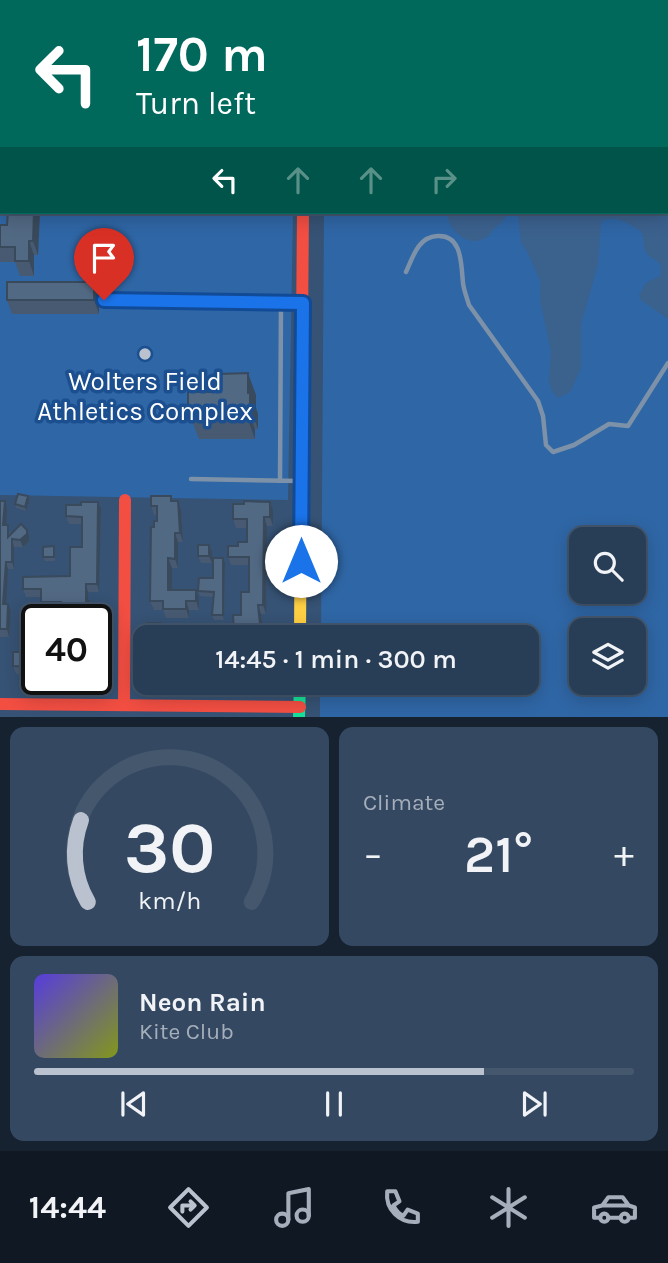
<!DOCTYPE html>
<html lang="en">
<head>
<meta charset="utf-8">
<style>
  :root { --surface:#283e57; --page:#344961; --text:#f1f3f6; --muted:#a5aeba; --line:#44576d; --accent:#b9c2ce }
  body { margin:0; font-family:Karla,sans-serif; background:var(--page); color:var(--text); height:100vh; display:flex; flex-direction:column; font-size:26px; white-space:nowrap }
  * { box-sizing:border-box; margin:0 }
  p { font-size:23px; color:var(--muted) }
  .icon { flex:none; width:38px; height:38px; fill:none; stroke:currentColor; stroke-width:2; stroke-linecap:round; stroke-linejoin:round }
  .map { position:relative; height:717px; overflow:hidden }
  .panel { display:flex; flex-direction:column; gap:10px; padding:10px; background:#162230; flex:1 }
  .panel>* { flex:none }
  .guide { position:absolute; left:0px; top:0px; width:668px; height:214px; box-shadow:0 4px 18px #0003,0 0 0 2px var(--line); background:#00695c; color:#fff; overflow:hidden }
  .controls { position:absolute; left:569px; top:527px; display:grid; gap:14px }
  .controls a { display:grid; place-items:center; width:77px; height:77px; border-radius:14px; background:var(--surface); box-shadow:0 4px 18px #0003,0 0 0 2px var(--line); font-size:35px }
  .speed { position:absolute; left:21px; top:604px; display:flex; gap:14px; font-size:35px; font-weight:700; text-align:center }
  .speed>* { display:grid; place-content:center; width:91px; height:91px; border-radius:50%; background:var(--surface); box-shadow:0 4px 18px #0003,0 0 0 2px var(--line); line-height:1 }
  .speed .limit { border:4px solid #111; border-radius:10px; background:#fff; color:#111 }
  .pin { position:absolute; display:grid; place-items:center; width:60px; height:60px; color:#fff; margin:-72px -30px; border-radius:50% 50% 50% 0; rotate:-45deg; box-shadow:0 0 7px #0007 }
  .pin .icon { rotate:45deg }
  .me { position:absolute; width:77px; margin:-38px; rotate:0deg; stroke-linejoin:round; filter:drop-shadow(0 0 5px #0008) }
  .turn { display:flex; align-items:center; gap:24px; height:147px; padding:0 21px; font-size:32px }
  .turn .icon { width:91px; height:91px; stroke-width:2.5 }
  .turn b { display:block; font-size:49px; line-height:60px }
  .lanes { display:flex; align-items:center; height:66px; padding:0 21px; background:#0003; justify-content:center; gap:35px; direction:ltr }
  .lanes .off { opacity:.35 }
  .big { font-size:52px; font-weight:600; line-height:1.1 }
  .panel .widget { flex:1; display:flex; flex-direction:column; justify-content:center; gap:10px; min-width:0; padding:0 24px; border-radius:14px; background:var(--page) }
  .panel .dial { align-items:center; gap:0 }
  .dial svg { height:182px; overflow:visible; fill:none; stroke:var(--line); stroke-width:7; stroke-linecap:round; text-anchor:middle }
  .dial text { fill:var(--text); stroke:none }
  .song { display:flex; align-items:center; gap:21px }
  .cover { width:84px; height:84px; border-radius:10px; background:linear-gradient(135deg,hsl(250 70% 55%),hsl(70 70% 35%)) }
  .played { height:7px; border-radius:4px; background:linear-gradient(90deg,var(--accent) 75%,var(--line) 75%) }
  .keys { display:flex; justify-content:space-around; direction:ltr }
  .heat { display:flex; justify-content:space-between; align-items:center; font-size:38px; direction:ltr }
  .panel .tiles { flex:1; display:grid; gap:10px; grid-template-columns:1fr 1fr }
  .widget:last-child { grid-column:span 2 }
  .trip { position:absolute; left:133px; top:625px; width:406px; height:70px; border-radius:14px; background:var(--surface); box-shadow:0 4px 18px #0003,0 0 0 2px var(--line); font-weight:600; line-height:70px; text-align:center }
  .menu { display:flex; height:112px; justify-content:space-around; align-items:center; background:#101923; color:var(--muted) }
  .menu .icon { width:49px; height:49px }
  .menu .current { color:var(--accent) }
  .menu b { font-size:32px; color:var(--text) }
  .map>svg:first-child { display:block }
  .green { fill:#2f66a5; fill-rule:evenodd }
  .water { fill:#3b618d }
  .lines { fill:none; stroke-linecap:round; stroke-linejoin:round }
  .path { stroke:#7d92a8; stroke-width:2; stroke-dasharray:3.5 5; stroke-linecap:butt }
  .lane { stroke:#7d92a8; stroke-width:4.5 }
  .fast { stroke:#16e098; stroke-width:12 }
  .slow { stroke:#ffcf43; stroke-width:12 }
  .jam { stroke:#f24e42; stroke-width:12 }
  .wall { fill:#475a72 }
  .shaded-wall { fill:#394a5c }
  .building { fill:#526984; stroke:#394a5c; stroke-width:2 }
  .route-casing { stroke:#114b97; stroke-width:18 }
  .route { stroke:#1a73e8; stroke-width:12 }
  .poi-dot { fill:#b9c2ce; stroke:#1b4f8f; stroke-width:2.5 }
  .labels { text-anchor:middle; dominant-baseline:central; stroke-width:7; stroke-linejoin:round; paint-order:stroke }
  .poi-label { font-size:26px; fill:#fff; stroke:#1b4f8f }
</style>
</head>
<body>
<div class="map">
<svg width="668" height="717" viewBox="0 0 668 717">
  <rect width="100%" height="100%" fill="#365274"/>
  <!-- green -->
  <g class="green">
    <path d="M510 0H668V717H320V683L527 682V637H321L324 212H667V2ZM581 539H634V592H581ZM581 630H634V682H581Z"/>
    <polygon points="0,105 2,212 293,212 288,500 0,495"/>
  </g>
  <!-- water -->
  <g class="water">
    <path d="M447 212H508C506 220 500 223 494 229 491 231 490 235 487 237 468 250 447 229 447 212Z"/>
    <path d="M518 212H654L668 217V319L641 300 639 295 646 283 660 276C665 257 650 263 645 250 643 244 644 238 641 231 630 224 614 214 601 222L598 264 581 324V368L570 392 558 398 552 391 549 382 551 352 540 300V281L527 251 521 243Z"/>
  </g>
  <g class="lines">
    <!-- path -->
    <polyline class="path" points="667,88 668,88"/>
    <!-- lane -->
    <g class="lane">
      <polyline points="75,0 75,2"/>
      <polyline points="193,2 193,0"/>
      <polyline points="252,2 252,0"/>
      <polyline points="0,107 2,107"/>
      <polyline points="0,177 2,177"/>
      <path d="M406 272C413 257 418 237 437 236 463 234 461 266 463 283 464 291 467 298 469 305L538 401 543 416 546 445 553 452 574 445 609 424 628 426 668 363"/>
      <polyline points="105,300 302,303"/>
      <polyline points="191,479 300,481"/>
      <polyline points="280,481 281,302"/>
    </g>
    <!-- fast -->
    <polyline class="fast" points="299,717 300,682"/>
    <!-- slow -->
    <g class="slow">
      <polyline points="305,0 305,2"/>
      <polyline points="300,637 302,329"/>
    </g>
    <!-- jam -->
    <g class="jam">
      <polyline points="302,329 303,212"/>
      <polyline points="0,704 300,707"/>
      <polyline points="124,705 125,500"/>
    </g>
  </g>
  <!-- wall -->
  <g class="wall">
    <polygon points="0,0 44,0 44,2 2,2 2,6 0,6"/>
    <polygon points="98,0 168,0 168,2 99,2"/>
    <polygon points="8,212 39,212 38,255 34,255 34,276 20,276 15,262 0,262 0,225 7,225"/>
    <polygon points="94,282 99,297 99,314 12,314 7,300"/>
    <polygon points="256,395 256,408 258,414 258,429 255,429 255,439 199,439 188,410"/>
    <polygon points="171,496 173,501 181,511 183,542 178,542 178,568 172,568 172,590 199,599 199,610 189,610 189,618 166,618 163,610 154,610 150,601 154,527 157,521 157,515 154,515 151,506"/>
    <polygon points="29,500 26,511 16,508 15,504"/>
    <polygon points="0,501 5,501 7,508 6,525 11,534 29,537 29,541 23,547 14,547 14,569 8,569 6,604 11,611 9,637 0,637"/>
    <polygon points="101,509 99,592 88,592 88,601 92,608 71,618 63,616 61,610 44,610 41,602 41,597 26,597 23,589 70,576 82,547 82,524 69,524 66,516"/>
    <polygon points="273,511 273,526 267,526 266,614 261,614 264,637 236,637 234,633 249,592 249,565 231,565 228,557 238,546 247,542 247,528 236,528 233,519"/>
    <polygon points="54,546 55,550 55,561 45,561 43,557"/>
    <polygon points="212,552 212,563 201,563 198,556"/>
    <polygon points="225,563 224,620 214,620 212,615 213,597 200,596 198,591 213,578"/>
    <polygon points="37,628 37,640 26,640 24,633"/>
    <polygon points="26,652 28,657 37,657 37,675 16,674 13,666"/>
    <polygon points="246,682 265,682 265,684 247,685"/>
  </g>
  <!-- shaded-wall -->
  <g class="shaded-wall">
    <polygon points="34,212 39,212 40,213 38,255 33,241"/>
    <polygon points="29,241 34,255 34,276 29,261"/>
    <polygon points="94,282 99,297 99,314 94,300"/>
    <polygon points="248,373 256,395 256,408 258,414 258,429 250,408 248,393"/>
    <polygon points="247,408 255,429 255,439 247,417"/>
    <polygon points="28,496 29,500 26,511 25,507"/>
    <polygon points="5,501 7,508 6,532 3,525"/>
    <polygon points="178,501 181,511 183,542 180,533"/>
    <polygon points="98,502 101,509 99,592 97,584"/>
    <polygon points="270,502 273,511 273,526 270,517"/>
    <polygon points="264,517 267,526 266,614 263,605"/>
    <polygon points="27,530 29,537 29,541 23,547 20,540"/>
    <polygon points="175,533 178,542 178,568 175,559"/>
    <polygon points="12,539 14,547 14,569 12,562"/>
    <polygon points="209,545 212,552 212,563 209,556"/>
    <polygon points="168,558 172,568 172,599 168,590"/>
    <polygon points="223,558 225,563 224,620 223,615"/>
    <polygon points="6,562 8,569 6,611 3,604"/>
    <polygon points="86,584 88,592 88,608 86,601"/>
    <polygon points="196,590 199,599 199,610 196,601"/>
    <polygon points="89,601 92,608 92,620 89,615"/>
    <polygon points="186,601 189,610 189,618 186,609"/>
    <polygon points="8,604 11,611 9,637 7,629"/>
    <polygon points="258,605 261,614 264,637 262,637 261,634"/>
    <polygon points="34,622 37,628 37,639 34,633"/>
    <polygon points="161,623 164,633 164,637 161,637"/>
    <polygon points="97,654 99,661 99,676 97,668"/>
  </g>
  <!-- building -->
  <g class="building">
    <rect x="117" y="0" width="46" height="2"/>
    <polygon points="8,212 34,212 33,241 29,241 29,261 15,261 15,247 0,247 0,225 7,225"/>
    <rect x="7" y="282" width="87" height="18"/>
    <polygon points="248,373 248,393 250,393 250,408 247,408 247,417 191,417 191,410 188,410 188,392 214,392 214,389 219,389 219,374"/>
    <polygon points="18,494 28,496 25,507 15,504"/>
    <polygon points="151,496 171,496 171,501 178,501 180,533 175,533 175,559 168,558 168,590 196,590 196,601 186,601 186,609 163,609 163,601 150,601 151,527 154,527 154,521 157,521 157,506 151,506"/>
    <polygon points="0,501 5,501 3,525 8,525 8,537 21,524 27,530 27,534 20,540 12,539 12,562 6,562 3,604 8,604 7,629 0,629"/>
    <polygon points="244,501 270,502 270,517 264,517 263,605 258,605 261,634 258,634 258,637 237,637 237,633 234,633 233,615 241,615 241,592 249,592 249,557 228,557 228,546 238,546 238,542 247,542 247,519 233,519 233,504 244,504"/>
    <polygon points="81,502 98,502 97,584 86,584 86,601 89,601 89,615 94,615 94,620 71,620 71,611 60,609 61,602 41,602 41,589 23,589 23,577 70,576 70,547 82,547 82,517 66,516 66,505 81,505"/>
    <rect x="198" y="545" width="11" height="11"/>
    <polygon points="54,546 54,557 43,557 43,547"/>
    <polygon points="213,558 223,558 223,615 212,615 214,592 198,591 199,578 213,578"/>
    <rect x="24" y="622" width="10" height="11"/>
    <rect x="147" y="623" width="14" height="14"/>
    <polygon points="144,642 145,642 145,669"/>
    <polygon points="13,652 26,652 26,657 37,657 37,667 13,666"/>
  </g>
  <g class="lines">
    <defs>
      <polyline id="route" points="104,300 303,303 301,561"/>
    </defs>
    <!-- route casing -->
    <use href="#route" class="route-casing"/>
    <!-- route -->
    <use href="#route" class="route"/>
  </g>
  <!-- markers -->
  <circle class="poi-dot" cx="145" cy="354" r="7"/>
  <g class="labels">
    <!-- poi labels -->
    <g class="poi-label">
      <text x="145" y="381">Wolters Field<tspan x="145" dy="30">Athletics Complex</tspan></text>
    </g>
  </g>
</svg>
<div class="controls">
<a><svg class="icon" aria-label="search" viewBox="0 0 24 24"><circle cx="10" cy="10" r="6"/><path d="M15 15l6 6"/></svg></a>
<a><svg class="icon" aria-label="layers" viewBox="0 0 24 24"><path d="M12 4l9 5-9 5-9-5zM3 14l9 5 9-5"/></svg></a>
</div>
<div class="speed"><div class="limit">40</div></div>
<div class="pin" style="left:104px;top:300px;background:#d93025"><svg class="icon" aria-label="arrive" viewBox="0 0 24 24"><path d="M6 21V4h12l-3 4 3 4H6"/></svg></div>
<svg class="me" style="left:301px;top:561px" viewBox="-20 -20 40 40"><circle r="19" fill="#fff"/><path d="M0-13L10 11 0 6-10 11z" fill="#1a73e8"/></svg>
<div class="trip">14:45 · 1 min · 300 m</div>
<div class="guide">
<div class="turn"><svg class="icon" aria-label="left" viewBox="0 0 24 24"><path d="M17 20v-9H6M10 6l-5 5 5 5"/></svg><div><b>170 m</b>Turn left</div></div>
<div class="lanes"><svg class="icon" aria-label="left" viewBox="0 0 24 24"><path d="M17 20v-9H6M10 6l-5 5 5 5"/></svg><svg class="icon off" aria-label="ahead" viewBox="0 0 24 24"><path d="M12 20V5M6 11l6-6 6 6"/></svg><svg class="icon off" aria-label="ahead" viewBox="0 0 24 24"><path d="M12 20V5M6 11l6-6 6 6"/></svg><svg class="icon off" aria-label="right" viewBox="0 0 24 24"><path d="M7 20v-9h11M14 6l5 5-5 5"/></svg></div>
</div>
</div>
<section class="panel">
<div class="tiles">
<div class="widget dial"><svg viewBox="0 0 100 80">
<path d="M14 69A42 42 0 1 1 86 69"/>
<path d="M14 69A42 42 0 0 1 11 33" stroke="#b9c2ce"/>
<text x="50" y="56" font-size="32" font-weight="700">30</text>
<text x="50" y="72" font-size="11">km/h</text>
</svg></div>
<div class="widget"><p>Climate</p>
<div class="heat"><a>−</a><b class="big">21°</b><a>+</a></div>
</div>
<div class="widget">
<div class="song"><i class="cover"></i><div><b>Neon Rain</b><p>Kite Club</p></div></div>
<div class="played"></div>
<div class="keys"><svg class="icon" aria-label="previous" viewBox="0 0 24 24"><path d="M18 5L8 12l10 7zM5 5v14"/></svg><svg class="icon" aria-label="pause" viewBox="0 0 24 24"><path d="M8 5v14M16 5v14"/></svg><svg class="icon" aria-label="next" viewBox="0 0 24 24"><path d="M6 5l10 7-10 7zM19 5v14"/></svg></div>
</div>
</div>
</section>
<nav class="menu">
<b>14:44</b>
<svg class="icon current" aria-label="directions" viewBox="0 0 24 24"><path d="M12 3l9 9-9 9-9-9zM9 14v-3h6M13 9l2 2-2 2"/></svg>
<svg class="icon" aria-label="music" viewBox="0 0 24 24"><path d="M9 18V5l10-2v13"/><circle cx="6" cy="18" r="3"/><circle cx="16" cy="16" r="3"/></svg>
<svg class="icon" aria-label="phone" viewBox="0 0 24 24"><path d="M5 4h4l2 5-3 2q2 4 5 5l2-3 5 2v4C11 20 4 13 5 4z"/></svg>
<svg class="icon" aria-label="climate" viewBox="0 0 24 24"><path d="M12 3v18M4 7l16 10M4 17L20 7"/></svg>
<svg class="icon" aria-label="car" viewBox="0 0 24 24"><path d="M5 17H2v-5l4-1 3-4h7l3 4 3 1v5h-3M9 17h6M6 11h13"/><circle cx="7" cy="17" r="2"/><circle cx="17" cy="17" r="2"/></svg>
</nav>
</body>
</html>
